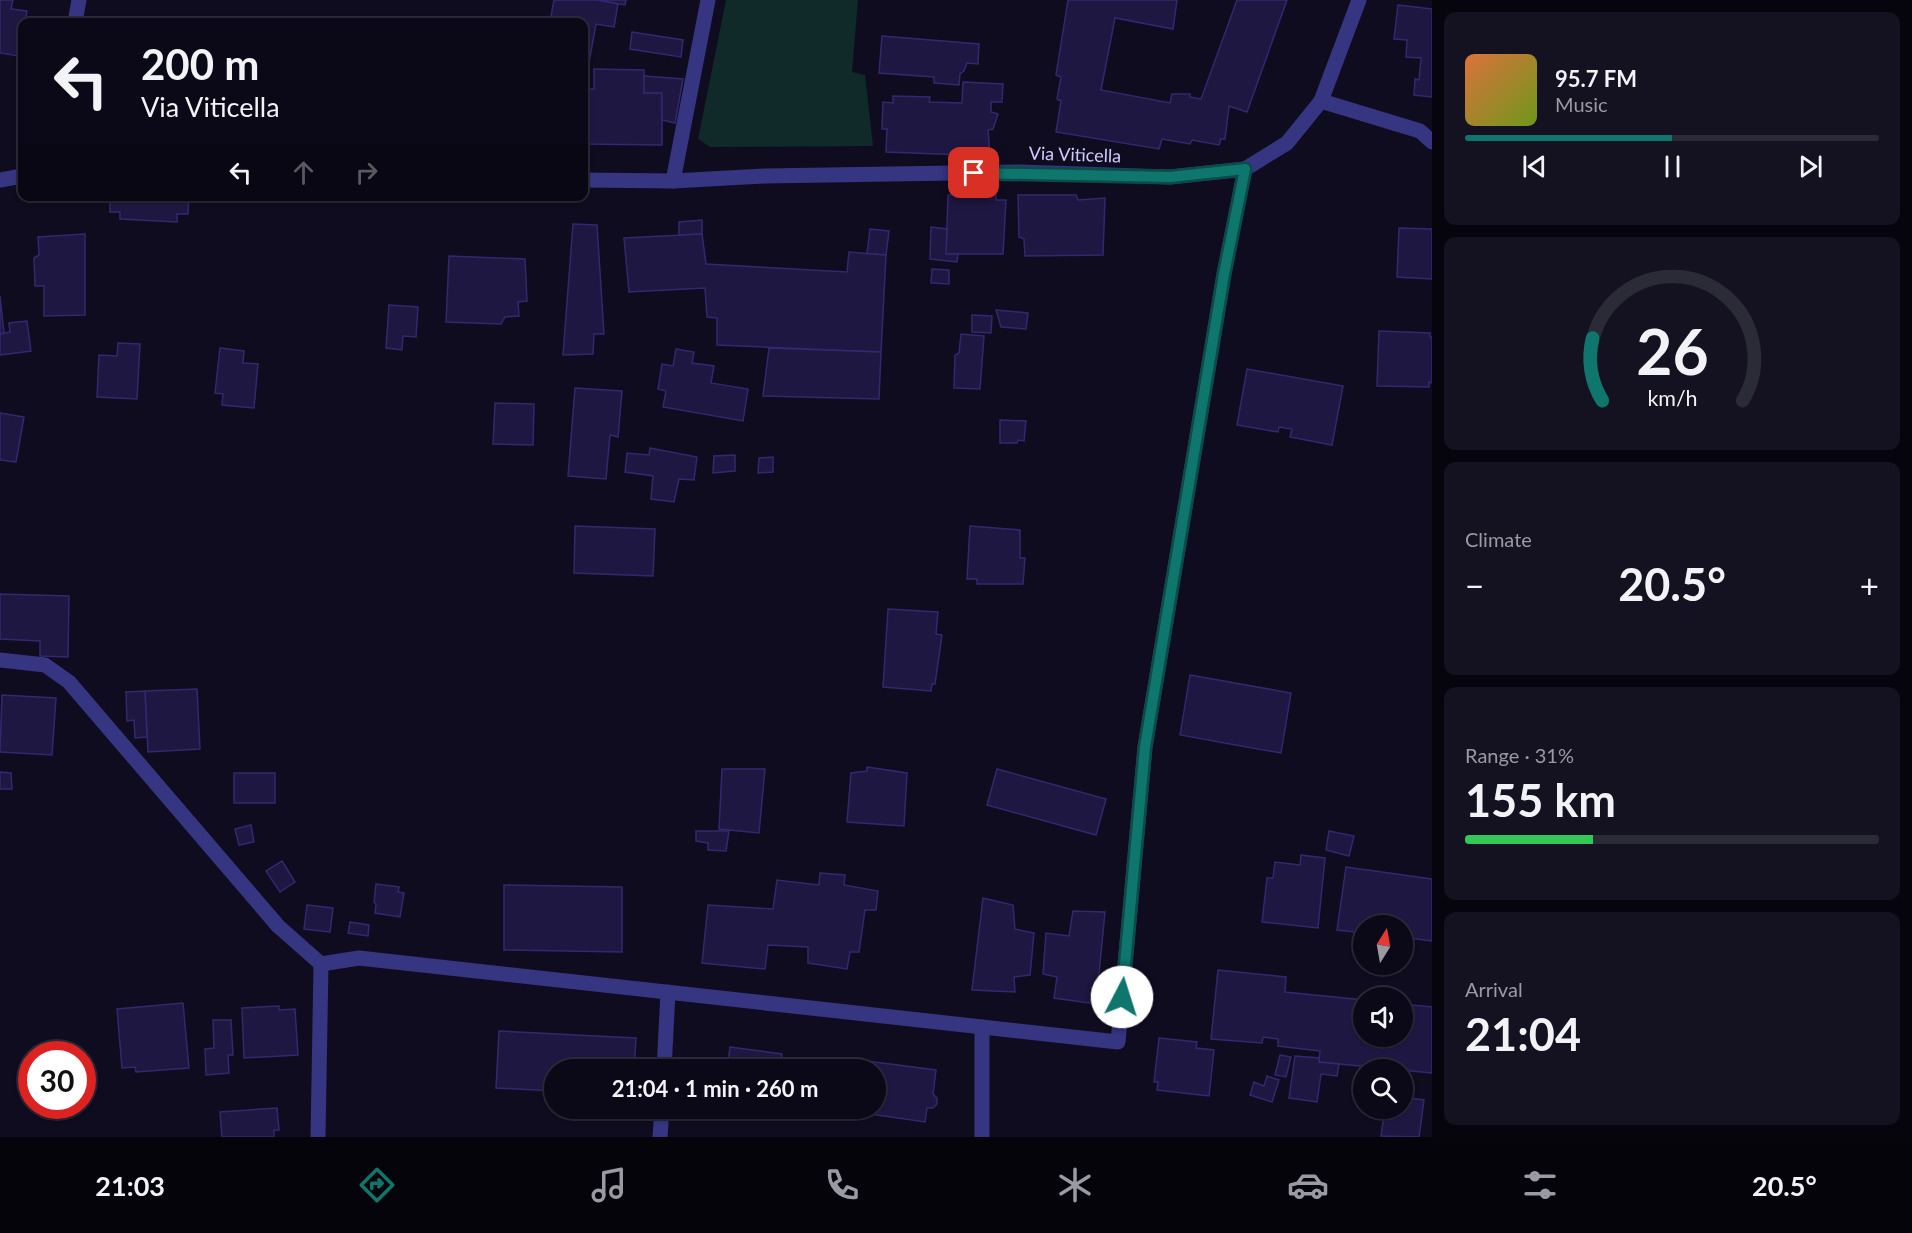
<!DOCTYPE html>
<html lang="en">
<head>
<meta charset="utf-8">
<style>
  :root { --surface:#0b0918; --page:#141221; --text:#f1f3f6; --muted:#9a9aa2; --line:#2b2a37; --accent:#0f766e }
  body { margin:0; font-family:Lato,sans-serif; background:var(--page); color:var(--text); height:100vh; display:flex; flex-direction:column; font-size:22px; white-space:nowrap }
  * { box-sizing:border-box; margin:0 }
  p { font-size:20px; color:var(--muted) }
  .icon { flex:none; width:33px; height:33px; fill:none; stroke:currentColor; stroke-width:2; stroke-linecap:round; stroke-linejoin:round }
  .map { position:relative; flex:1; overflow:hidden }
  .drawer { display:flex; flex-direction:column; gap:12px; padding:12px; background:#06050d; width:480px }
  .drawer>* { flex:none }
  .guide { position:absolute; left:18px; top:18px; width:570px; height:183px; border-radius:12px; box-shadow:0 2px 4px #0004,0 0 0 2px var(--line); background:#0b0918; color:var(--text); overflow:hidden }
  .needle { width:39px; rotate:11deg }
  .fabs { position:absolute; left:1353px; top:915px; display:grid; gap:12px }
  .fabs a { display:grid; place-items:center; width:60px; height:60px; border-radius:50%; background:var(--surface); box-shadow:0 2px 4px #0004,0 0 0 2px var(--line); font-size:30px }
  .speed { position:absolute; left:18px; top:1041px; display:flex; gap:12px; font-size:30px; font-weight:700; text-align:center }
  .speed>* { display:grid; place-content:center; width:78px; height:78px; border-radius:50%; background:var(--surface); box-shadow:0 2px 4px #0004,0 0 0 2px var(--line); line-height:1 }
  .speed .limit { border:9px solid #d22; background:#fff; color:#111 }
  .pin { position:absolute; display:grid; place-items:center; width:51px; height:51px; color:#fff; margin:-26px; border-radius:12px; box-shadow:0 3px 9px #0006 }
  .me { position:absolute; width:66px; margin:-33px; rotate:5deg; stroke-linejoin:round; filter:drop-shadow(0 0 4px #0008) }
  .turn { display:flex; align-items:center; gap:21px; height:126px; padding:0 24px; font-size:27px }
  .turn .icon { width:78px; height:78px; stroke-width:2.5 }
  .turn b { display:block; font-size:42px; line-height:51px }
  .lanes { display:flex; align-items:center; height:57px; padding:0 24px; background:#0003; justify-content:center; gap:30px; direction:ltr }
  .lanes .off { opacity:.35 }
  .big { font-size:45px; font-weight:700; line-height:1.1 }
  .drawer .card { flex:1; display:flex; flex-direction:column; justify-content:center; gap:9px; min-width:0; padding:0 21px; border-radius:12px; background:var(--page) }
  .drawer .dial { align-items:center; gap:0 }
  .dial svg { height:156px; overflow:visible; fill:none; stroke:var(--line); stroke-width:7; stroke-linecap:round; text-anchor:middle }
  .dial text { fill:var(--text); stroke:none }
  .song { display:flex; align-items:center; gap:18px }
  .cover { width:72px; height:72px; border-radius:9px; background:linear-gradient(135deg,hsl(20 70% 55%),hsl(80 70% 35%)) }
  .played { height:6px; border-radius:3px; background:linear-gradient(90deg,var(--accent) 50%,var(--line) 50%) }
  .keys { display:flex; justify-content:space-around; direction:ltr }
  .heat { display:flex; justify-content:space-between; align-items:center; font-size:33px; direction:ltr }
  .charge { height:9px; border-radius:4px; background:linear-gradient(90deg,#34c759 31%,var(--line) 0) }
  .trip { position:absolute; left:544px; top:1059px; width:342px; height:60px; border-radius:30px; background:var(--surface); box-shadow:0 2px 4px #0004,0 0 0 2px var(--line); font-weight:700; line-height:60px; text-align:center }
  .tab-bar { display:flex; height:96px; justify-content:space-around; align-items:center; background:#04040a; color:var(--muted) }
  .tab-bar .icon { width:42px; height:42px }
  .tab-bar .active { color:var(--accent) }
  .tab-bar b { font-size:27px; color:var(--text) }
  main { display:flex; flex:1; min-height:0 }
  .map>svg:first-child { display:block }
  .green { fill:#0f2a28 }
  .building { fill:#1e1742; stroke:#33286f; stroke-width:1.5 }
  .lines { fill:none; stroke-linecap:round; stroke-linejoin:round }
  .minor { stroke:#353581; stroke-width:15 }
  .route-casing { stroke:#0a4d48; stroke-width:15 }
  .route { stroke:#0f766e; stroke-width:10 }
  .labels { text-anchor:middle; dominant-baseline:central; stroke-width:6; stroke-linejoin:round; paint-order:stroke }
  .street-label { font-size:18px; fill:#cfcbff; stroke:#0f0c20 }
</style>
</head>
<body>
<main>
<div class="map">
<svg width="1432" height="1137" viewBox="0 0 1432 1137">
  <rect width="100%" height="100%" fill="#0f0c20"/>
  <!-- green -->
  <polygon class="green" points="726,0 858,0 852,72 865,75 873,146 710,147 698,139"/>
  <!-- building -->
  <g class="building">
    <polygon points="0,0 13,0 11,9 27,11 25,22 22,22 19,56 0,53"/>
    <polygon points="554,0 598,0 618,4 614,27 596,24 588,68 584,67 584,22 550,22"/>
    <polygon points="598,0 626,0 625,5"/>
    <polygon points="1068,0 1177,0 1173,29 1115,18 1101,90 1170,103 1172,94 1190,94 1190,97 1201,99 1237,0 1287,0 1247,112 1229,106 1225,139 1221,139 1219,145 1192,140 1190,144 1162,139 1159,149 1056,132 1061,101 1057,99 1061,77 1056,75"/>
    <polygon points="1398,5 1432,9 1432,97 1414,95 1415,79 1419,80 1421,58 1406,57 1407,40 1394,39"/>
    <polygon points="632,32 683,40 681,57 630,49"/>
    <polygon points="882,36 979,44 978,64 967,63 964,71 960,74 959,85 934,83 934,77 879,73"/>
    <polygon points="594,69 644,70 644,93 662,93 662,145 584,144 584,89 594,89"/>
    <polygon points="644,76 683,79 675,123 662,120 662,93 644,93"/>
    <polygon points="963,82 1003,84 1002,102 991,102 991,112 998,114 993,129 988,130 990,156 886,152 887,129 882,129 883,102 893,103 893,96 930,97 929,102 962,103"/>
    <polygon points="948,195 996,195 996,200 1006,200 1003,254 946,254"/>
    <polygon points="1018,195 1076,195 1078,200 1105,198 1103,255 1025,256 1024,239 1019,237"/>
    <polygon points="110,196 189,196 188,214 177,214 177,222 120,219 120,212 110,212"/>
    <polygon points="702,220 702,234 679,235 679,222"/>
    <polygon points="573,224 597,225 604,334 594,334 593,354 563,355"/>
    <polygon points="931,227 947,229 946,254 958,254 957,262 930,259"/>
    <polygon points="1399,228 1432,229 1432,279 1397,277"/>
    <polygon points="870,229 889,231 886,255 867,254"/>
    <polygon points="85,234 85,315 44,316 44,286 35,286 34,258 39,255 38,237"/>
    <polygon points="702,234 706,264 847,272 849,252 886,255 881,352 717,345 717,318 707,317 705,288 629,292 624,238"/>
    <polygon points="449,256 525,259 527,301 518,302 519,316 505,317 501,324 446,322"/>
    <polygon points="932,269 949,270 949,284 931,283"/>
    <polygon points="0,296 4,333 0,334"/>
    <polygon points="389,305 418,307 416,337 403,336 402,350 386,348"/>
    <polygon points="996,310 1028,313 1026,329 1001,327"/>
    <polygon points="972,315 992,316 991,333 972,332"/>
    <polygon points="27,321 31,351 0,355 0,334 10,332 9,323"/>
    <polygon points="1379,331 1430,333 1430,337 1432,337 1432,383 1429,382 1429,387 1377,386"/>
    <polygon points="961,334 984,336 980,389 954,388 955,355 959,353"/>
    <polygon points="118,343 140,344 137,399 97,397 99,355 117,356"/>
    <polygon points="220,348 244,351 243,363 258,364 254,408 222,405 223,394 215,393"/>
    <polygon points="769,348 881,352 879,399 763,396"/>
    <polygon points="676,349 694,352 692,363 714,366 711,383 748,389 743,421 663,407 666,391 658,389 662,364 673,366"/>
    <polygon points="1247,369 1343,386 1332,445 1290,437 1292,429 1279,427 1278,432 1237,425"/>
    <polygon points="575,388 622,391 618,437 610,435 606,479 568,476"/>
    <polygon points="495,403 534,404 533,445 493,444"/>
    <polygon points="0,413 24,417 16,462 0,460"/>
    <polygon points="1000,420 1026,421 1024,441 1018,440 1017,443 1000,443"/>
    <polygon points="650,448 697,457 694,480 679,479 674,502 651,499 653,476 625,472 627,453 649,455"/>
    <polygon points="735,455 735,471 713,473 714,456"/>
    <polygon points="773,457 773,472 758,473 759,458"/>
    <polygon points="575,526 655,529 653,576 574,573"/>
    <polygon points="970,526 1020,530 1020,558 1025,558 1023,584 977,584 977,579 967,579"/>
    <polygon points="0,594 69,596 68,657 40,656 40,641 0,639"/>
    <polygon points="888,609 938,612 936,634 942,635 935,684 932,684 931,691 883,687"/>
    <polygon points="1190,675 1291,693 1281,753 1180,735"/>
    <polygon points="197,689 200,749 148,752 145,691"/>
    <polygon points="145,691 147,737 135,738 134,720 127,721 126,692"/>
    <polygon points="2,695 56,698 52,755 0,752"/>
    <polygon points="867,767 907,773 904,826 847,822 851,773 867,771"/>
    <polygon points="722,769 765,769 759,833 719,829"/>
    <polygon points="997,769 1106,799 1096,835 987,805"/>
    <polygon points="0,772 11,773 12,789 0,789"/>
    <rect x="234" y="773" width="41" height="30"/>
    <polygon points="251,825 254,842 239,845 235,829"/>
    <polygon points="696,831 729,831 726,851 708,850 708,843 696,841"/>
    <polygon points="1329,831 1354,836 1349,856 1326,850"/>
    <polygon points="1301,855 1325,858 1318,928 1262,922 1267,878 1273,878 1275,862 1300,865"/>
    <polygon points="282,861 295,882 280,892 266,871"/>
    <polygon points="1346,867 1432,879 1432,941 1402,937 1402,926 1364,926 1364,933 1337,930"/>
    <polygon points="820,873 845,875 844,885 878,891 876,910 865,910 859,952 850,952 847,969 808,963 808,947 768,945 765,969 702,963 708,905 773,909 777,880 819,885"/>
    <polygon points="376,884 399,887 398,892 404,893 400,917 375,913 376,904 374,902"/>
    <polygon points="504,885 622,887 622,952 504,950"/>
    <polygon points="983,898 1013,905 1015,929 1034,933 1030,975 1014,977 1015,992 972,990"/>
    <polygon points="307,905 333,908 330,932 304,929"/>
    <polygon points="1073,911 1105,912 1096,1004 1054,998 1057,977 1043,974 1046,933 1069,936"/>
    <polygon points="350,922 369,925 368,936 348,933"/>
    <polygon points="1218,970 1286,977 1285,992 1364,1000 1364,1036 1402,1036 1402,1004 1432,1007 1432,1073 1319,1062 1320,1051 1278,1046 1278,1039 1263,1037 1262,1043 1211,1039"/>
    <polygon points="183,1003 189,1068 136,1072 135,1067 122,1068 117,1009"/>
    <polygon points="279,1006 279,1010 295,1009 298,1055 244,1058 242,1008"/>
    <polygon points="213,1020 231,1020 233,1055 228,1055 229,1073 206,1075 205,1049 214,1048"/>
    <polygon points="499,1031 636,1038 634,1070 555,1070 555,1091 496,1088"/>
    <polygon points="1159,1038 1197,1042 1196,1048 1214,1050 1209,1096 1157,1090 1158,1082 1154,1082"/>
    <polygon points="730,1047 782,1054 780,1070 727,1070"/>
    <polygon points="1280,1055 1291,1057 1286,1077 1275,1075"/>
    <polygon points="1295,1056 1319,1058 1319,1062 1339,1064 1337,1076 1321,1074 1317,1102 1289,1098"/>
    <polygon points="859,1060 936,1070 933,1094 937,1098 937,1104 933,1108 927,1108 925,1122 857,1112 857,1108 876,1108 876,1070 858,1070"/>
    <polygon points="1267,1076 1279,1080 1272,1102 1250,1095 1254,1082 1264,1086"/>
    <polygon points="1402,1097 1424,1100 1419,1137 1381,1136 1385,1108 1402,1108"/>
    <polygon points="277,1108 279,1130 274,1130 274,1137 222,1137 220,1112"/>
  </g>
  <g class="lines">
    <!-- minor -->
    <g class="minor">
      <polyline points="75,22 79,0"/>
      <polyline points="1321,101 1420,131 1432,142"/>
      <polyline points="0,180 22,176"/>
      <polyline points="584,180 673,181 764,176 1020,172 1170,177 1245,169 1287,143 1321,101 1359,0"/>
      <polyline points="673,181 708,0"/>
      <polyline points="0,660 45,665 69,682 278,926 321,964 318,1137"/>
      <polyline points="321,964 359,958 1118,1042 1145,747 1224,274 1245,169"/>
      <polyline points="982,1027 982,1137"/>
      <polyline points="664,1070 668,992"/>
      <polyline points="660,1137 662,1108"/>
    </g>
  </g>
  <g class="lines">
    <defs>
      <polyline id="route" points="974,173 1170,177 1245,169 1224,274 1145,747 1122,997"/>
    </defs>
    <!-- route casing -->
    <use href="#route" class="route-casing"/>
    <!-- route -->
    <use href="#route" class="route"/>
  </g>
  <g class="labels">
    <!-- street labels -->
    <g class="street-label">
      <text transform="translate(1075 154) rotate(2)">Via Viticella</text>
    </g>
  </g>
</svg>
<div class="fabs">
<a><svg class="needle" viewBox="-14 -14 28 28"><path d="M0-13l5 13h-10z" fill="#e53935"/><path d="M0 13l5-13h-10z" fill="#9a9aa2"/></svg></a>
<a><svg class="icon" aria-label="sound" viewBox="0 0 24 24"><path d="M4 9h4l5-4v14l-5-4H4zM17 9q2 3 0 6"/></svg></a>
<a><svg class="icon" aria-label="search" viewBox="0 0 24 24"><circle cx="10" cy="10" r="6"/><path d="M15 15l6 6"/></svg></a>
</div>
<div class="speed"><div class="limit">30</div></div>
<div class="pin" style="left:974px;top:173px;background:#d93025"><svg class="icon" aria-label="arrive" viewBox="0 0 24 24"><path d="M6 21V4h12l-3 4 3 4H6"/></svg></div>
<svg class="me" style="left:1122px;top:997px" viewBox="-20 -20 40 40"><circle r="19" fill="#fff"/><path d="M0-13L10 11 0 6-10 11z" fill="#0f766e"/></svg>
<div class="trip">21:04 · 1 min · 260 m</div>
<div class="guide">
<div class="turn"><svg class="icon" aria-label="left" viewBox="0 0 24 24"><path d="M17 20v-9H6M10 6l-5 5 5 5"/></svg><div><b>200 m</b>Via Viticella</div></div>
<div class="lanes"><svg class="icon" aria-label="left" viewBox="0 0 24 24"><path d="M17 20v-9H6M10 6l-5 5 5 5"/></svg><svg class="icon off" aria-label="ahead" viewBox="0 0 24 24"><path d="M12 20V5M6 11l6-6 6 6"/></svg><svg class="icon off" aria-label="right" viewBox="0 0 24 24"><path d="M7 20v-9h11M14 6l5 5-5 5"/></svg></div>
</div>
</div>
<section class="drawer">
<div class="card">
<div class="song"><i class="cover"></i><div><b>95.7 FM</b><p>Music</p></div></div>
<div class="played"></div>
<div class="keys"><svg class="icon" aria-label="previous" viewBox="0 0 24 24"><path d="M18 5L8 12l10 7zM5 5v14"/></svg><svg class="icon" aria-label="pause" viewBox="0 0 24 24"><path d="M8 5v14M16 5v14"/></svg><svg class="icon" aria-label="next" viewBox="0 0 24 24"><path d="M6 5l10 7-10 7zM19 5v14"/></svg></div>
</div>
<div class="card dial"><svg viewBox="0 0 100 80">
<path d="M14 69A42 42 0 1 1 86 69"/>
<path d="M14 69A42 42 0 0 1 9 37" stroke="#0f766e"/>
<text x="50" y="56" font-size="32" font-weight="700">26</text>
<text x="50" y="72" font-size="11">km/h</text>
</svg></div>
<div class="card"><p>Climate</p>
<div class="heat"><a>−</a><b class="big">20.5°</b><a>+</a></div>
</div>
<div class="card"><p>Range · 31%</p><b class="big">155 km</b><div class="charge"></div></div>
<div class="card"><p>Arrival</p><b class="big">21:04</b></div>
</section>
</main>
<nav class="tab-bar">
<b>21:03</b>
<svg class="icon active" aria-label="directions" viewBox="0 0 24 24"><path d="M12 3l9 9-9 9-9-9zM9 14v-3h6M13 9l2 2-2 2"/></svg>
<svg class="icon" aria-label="music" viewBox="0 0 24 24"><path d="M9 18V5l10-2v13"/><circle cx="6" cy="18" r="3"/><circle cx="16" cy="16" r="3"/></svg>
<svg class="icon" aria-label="phone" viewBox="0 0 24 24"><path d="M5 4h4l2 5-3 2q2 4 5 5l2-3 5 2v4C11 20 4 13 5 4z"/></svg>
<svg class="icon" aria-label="climate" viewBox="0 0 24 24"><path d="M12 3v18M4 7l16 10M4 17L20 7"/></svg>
<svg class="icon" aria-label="car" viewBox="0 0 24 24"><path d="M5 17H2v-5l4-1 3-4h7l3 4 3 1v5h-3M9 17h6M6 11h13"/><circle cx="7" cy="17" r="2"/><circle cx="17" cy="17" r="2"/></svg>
<svg class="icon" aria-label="filters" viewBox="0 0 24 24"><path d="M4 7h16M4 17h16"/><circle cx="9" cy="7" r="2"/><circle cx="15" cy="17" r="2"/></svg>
<b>20.5°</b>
</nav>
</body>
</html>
